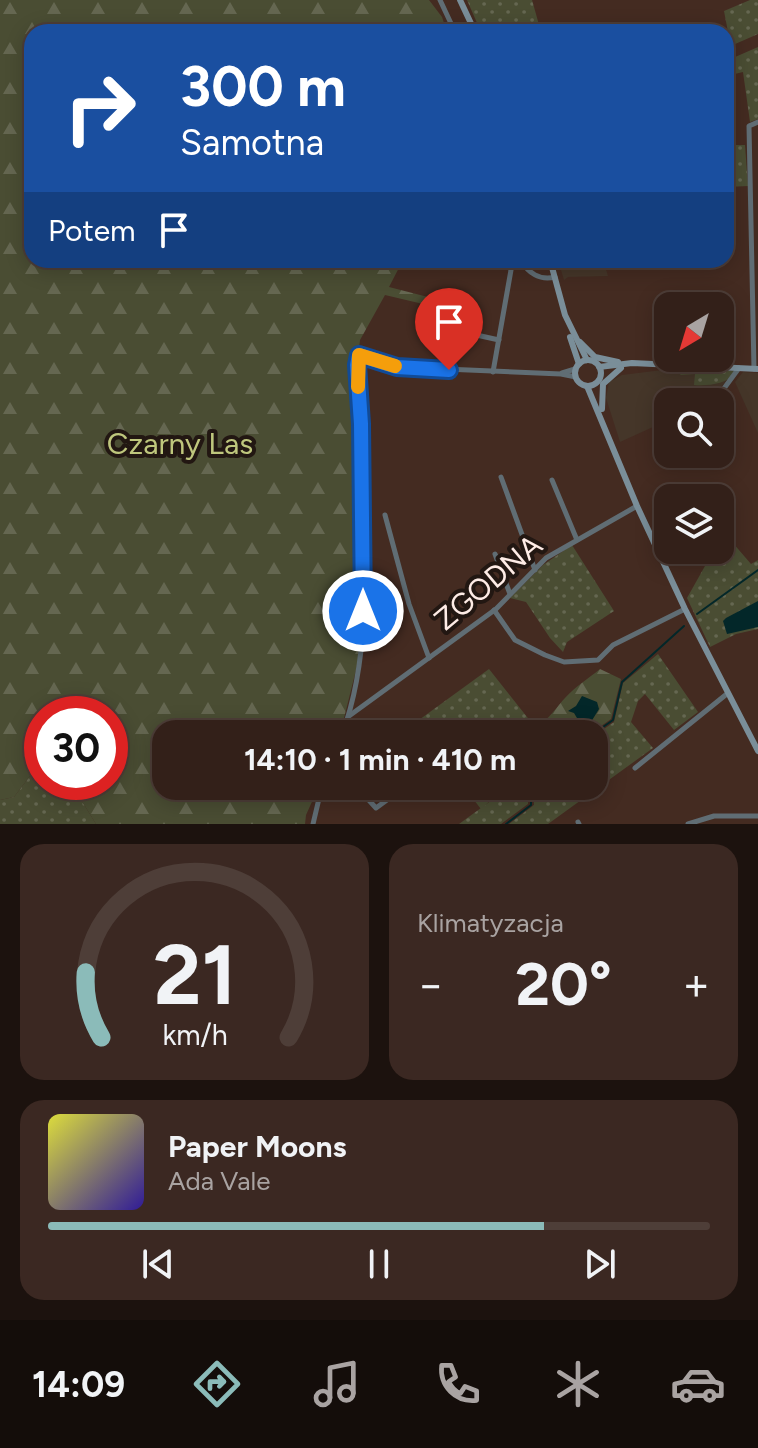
<!DOCTYPE html>
<html lang="pl">
<head>
<meta charset="utf-8">
<style>
  :root { --surface:#332019; --page:#3b2822; --text:#f1f3f6; --muted:#a9a3a2; --line:#4e3e38; --accent:#8bbbb9 }
  body { margin:0; font-family:Figtree,sans-serif; background:var(--page); color:var(--text); height:100vh; display:flex; flex-direction:column; font-size:30px; white-space:nowrap }
  * { box-sizing:border-box; margin:0 }
  p { font-size:26px; color:var(--muted) }
  .icon { flex:none; width:44px; height:44px; fill:none; stroke:currentColor; stroke-width:2; stroke-linecap:round; stroke-linejoin:round }
  .map { position:relative; height:824px; overflow:hidden }
  .details { display:flex; flex-direction:column; gap:20px; padding:20px; background:#1c120e; flex:1 }
  .details>* { flex:none }
  .hud { position:absolute; left:24px; top:24px; width:710px; height:244px; border-radius:24px; box-shadow:0 4px 20px #0003,0 0 0 2px var(--line); background:#1a4fa0; color:#fff; overflow:hidden }
  .needle { width:52px; rotate:218deg }
  .buttons { position:absolute; left:654px; top:292px; display:grid; gap:16px }
  .buttons a { display:grid; place-items:center; width:80px; height:80px; border-radius:16px; background:var(--surface); box-shadow:0 4px 20px #0003,0 0 0 2px var(--line); font-size:40px }
  .speed { position:absolute; left:24px; top:696px; display:flex; gap:16px; font-size:40px; font-weight:700; text-align:center }
  .speed>* { display:grid; place-content:center; width:104px; height:104px; border-radius:50%; background:var(--surface); box-shadow:0 4px 20px #0003,0 0 0 2px var(--line); line-height:1 }
  .speed .limit { border:12px solid #d22; background:#fff; color:#111 }
  .pin { position:absolute; display:grid; place-items:center; width:68px; height:68px; color:#fff; margin:-82px -34px; border-radius:50% 50% 50% 0; rotate:-45deg; box-shadow:0 0 8px #0007 }
  .pin .icon { rotate:45deg }
  .me { position:absolute; width:88px; margin:-44px; rotate:0deg; stroke-linejoin:round; filter:drop-shadow(0 0 6px #0008) }
  .turn { display:flex; align-items:center; gap:28px; height:168px; padding:0 24px; font-size:36px }
  .turn .icon { width:104px; height:104px; stroke-width:2.5 }
  .turn b { display:block; font-size:56px; line-height:68px }
  .then { display:flex; align-items:center; height:76px; padding:0 24px; background:#0003; gap:16px; font-size:30px }
  .big { font-size:60px; font-weight:700; line-height:1.1 }
  .details .tile { flex:1; display:flex; flex-direction:column; justify-content:center; gap:12px; min-width:0; padding:0 28px; border-radius:24px; background:var(--page) }
  .details .dial { align-items:center; gap:0 }
  .dial svg { height:208px; overflow:visible; fill:none; stroke:var(--line); stroke-width:7; stroke-linecap:round; text-anchor:middle }
  .dial text { fill:var(--text); stroke:none }
  .song { display:flex; align-items:center; gap:24px }
  .cover { width:96px; height:96px; border-radius:12px; background:linear-gradient(135deg,hsl(60 70% 55%),hsl(250 70% 35%)) }
  .played { height:8px; border-radius:4px; background:linear-gradient(90deg,var(--accent) 75%,var(--line) 75%) }
  .keys { display:flex; justify-content:space-around; direction:ltr }
  .heat { display:flex; justify-content:space-between; align-items:center; font-size:44px; direction:ltr }
  .details .tiles { flex:1; display:grid; gap:20px; grid-template-columns:1fr 1fr }
  .tile:last-child { grid-column:span 2 }
  .trip { position:absolute; left:152px; top:720px; width:456px; height:80px; border-radius:24px; background:var(--surface); box-shadow:0 4px 20px #0003,0 0 0 2px var(--line); font-weight:700; line-height:80px; text-align:center }
  .menu { display:flex; height:128px; justify-content:space-around; align-items:center; background:#140d0a; color:var(--muted) }
  .menu .icon { width:56px; height:56px }
  .menu .on { color:var(--accent) }
  .menu b { font-size:36px; color:var(--text) }
  .map>svg:first-child { display:block }
  .commercial { fill:#453629 }
  .grass { fill:url(#grass-dots) }
  .forest { fill:url(#forest-firs) }
  .water { fill:#032729 }
  .lines { fill:none; stroke-linecap:round; stroke-linejoin:round }
  .stream { stroke:#032729; stroke-width:2 }
  .street { stroke:#606d74; stroke-width:5 }
  .secondary { stroke:#7a8e99; stroke-width:6 }
  .route-casing { stroke:#114b97; stroke-width:20 }
  .route { stroke:#1a73e8; stroke-width:14 }
  .slow { stroke:#f59e0b; stroke-width:14 }
  .labels { text-anchor:middle; dominant-baseline:central; stroke-width:8; stroke-linejoin:round; paint-order:stroke }
  .park-label { font-size:30px; fill:#bfc77d; stroke:#221712 }
  .street-label { font-size:30px; fill:#feece6; stroke:#221712 }
</style>
</head>
<body>
<div class="map">
<svg width="758" height="824" viewBox="0 0 758 824">
  <defs>
    <pattern id="grass-dots" width="8" height="8" patternUnits="userSpaceOnUse" patternTransform="scale(2)"><rect width="8" height="8" fill="#4a4d33"/><path d="M2 2h.1M6 6h.1" fill="none" stroke="#656751" stroke-width="1.8" stroke-linecap="round"/></pattern>
    <pattern id="forest-firs" width="22" height="20" patternUnits="userSpaceOnUse" patternTransform="scale(2)"><rect width="22" height="20" fill="#4a4d33"/><path d="M5 1l3.5 6h-7zM16 11l3.5 6h-7z" fill="#656751"/></pattern>
  </defs>
  <rect width="100%" height="100%" fill="#442b21"/>
  <!-- commercial -->
  <g class="commercial">
    <polygon points="558,260 603,260 608,276 568,277 564,280"/>
    <polygon points="662,370 734,371 709,402 668,402 668,427 653,427 620,442 606,398 609,382 622,375"/>
    <polygon points="743,372 758,373 758,433 735,382"/>
  </g>
  <!-- grass -->
  <g class="grass">
    <polygon points="467,0 532,0 541,32 481,32"/>
    <polygon points="750,0 758,0 758,34 726,48 726,38 729,37 724,11"/>
    <polygon points="758,47 758,119 750,122 743,72 726,76 726,61"/>
    <polygon points="726,145 745,145 748,186 726,187"/>
    <path d="M698 368 734 371 735 373C727 384 708 386 694 385L695 374 680 375 684 370Z"/>
    <polygon points="726,535 751,564 758,560 758,629 736,634 710,647 687,598 714,550 720,550 720,542"/>
    <polygon points="572,545 614,611 567,642 563,652 550,638 526,602 510,598 543,565"/>
    <polygon points="658,654 698,712 674,730 645,694 638,701 631,722 653,748 548,824 509,824 534,805 533,786 594,786 594,736 614,722 623,683"/>
    <polygon points="489,669 535,727 526,728 524,734 420,734 412,725"/>
    <polygon points="42,769 42,782 75,782 80,798 96,824 0,824 0,800 14,797 33,772"/>
    <polygon points="506,786 529,786 528,804 501,824 459,824 492,800"/>
  </g>
  <!-- forest -->
  <g class="forest">
    <polygon points="0,0 429,0 442,17 447,32 32,32 32,260 403,260 389,287 459,305 457,312 385,295 360,340 357,365 361,424 360,654 340,734 166,734 166,786 319,786 306,815 305,824 96,824 80,798 75,782 110,782 110,714 42,714 42,769 33,772 14,797 0,800"/>
    <path d="M600 669 621 679 611 719 590 734H524L526 728C547 725 552 712 565 698 575 687 589 678 600 669Z"/>
    <polygon points="463,786 506,786 481,809"/>
  </g>
  <!-- water -->
  <g class="water">
    <polygon points="758,601 758,627 727,634 723,621 726,618"/>
    <polygon points="582,696 597,702 599,709 591,722 585,725 580,723 574,713 568,711 576,706"/>
  </g>
  <g class="lines">
    <!-- stream -->
    <g class="stream">
      <polyline points="697,614 758,570"/>
      <polyline points="593,734 613,720 622,682 684,626"/>
      <polyline points="506,824 531,805 531,786"/>
    </g>
    <!-- street -->
    <g class="street">
      <polyline points="440,0 455,32"/>
      <polyline points="487,260 508,265 511,270 493,372"/>
      <path d="M521 260C528 273 540 281 555 277"/>
      <polyline points="436,326 499,340"/>
      <polyline points="754,369 749,126 758,122"/>
      <polyline points="562,373 575,369"/>
      <polyline points="714,402 739,368"/>
      <polyline points="501,477 535,570"/>
      <polyline points="552,480 577,540"/>
      <polyline points="385,515 409,604 429,658"/>
      <polyline points="495,554 510,594"/>
      <polyline points="494,610 515,640 545,655 564,662 598,660 613,645 685,609"/>
      <polyline points="349,716 496,609 546,558 637,506"/>
      <path d="M342 734C376 645 362 529 361 435 360 409 353 380 359 355L397 367 561 374 576 377"/>
      <polyline points="635,768 728,693"/>
      <polyline points="356,786 376,808 406,786"/>
      <polyline points="578,822 579,824"/>
      <polyline points="313,824 322,786"/>
      <polyline points="688,824 714,816 758,816"/>
    </g>
    <!-- secondary -->
    <g class="secondary">
      <polyline points="460,0 475,32"/>
      <polyline points="550,260 565,315 587,360"/>
      <polyline points="570,337 579,364"/>
      <polyline points="580,342 595,357 618,362"/>
      <circle cx="588" cy="373" r="13"/>
      <polyline points="599,367 632,363 758,369"/>
      <polyline points="587,386 637,506 685,609 758,751"/>
      <polyline points="602,409 603,384 621,368"/>
    </g>
  </g>
  <g class="lines">
    <defs>
      <polyline id="route" points="363,611 361,424 357,365 359,355 397,367 449,370"/>
    </defs>
    <!-- route casing -->
    <use href="#route" class="route-casing"/>
    <!-- route -->
    <use href="#route" class="route"/>
    <!-- slow -->
    <polyline class="slow" points="358,387 359,355 395,366"/>
  </g>
  <g class="labels">
    <!-- park labels -->
    <g class="park-label">
      <text x="180" y="443">Czarny Las</text>
    </g>
    <!-- street labels -->
    <g class="street-label">
      <text transform="translate(488 582) rotate(-40)">ZGODNA</text>
    </g>
  </g>
</svg>
<div class="buttons">
<a><svg class="needle" viewBox="-14 -14 28 28"><path d="M0-13l5 13h-10z" fill="#e53935"/><path d="M0 13l5-13h-10z" fill="#a9a3a2"/></svg></a>
<a><svg class="icon" aria-label="search" viewBox="0 0 24 24"><circle cx="10" cy="10" r="6"/><path d="M15 15l6 6"/></svg></a>
<a><svg class="icon" aria-label="layers" viewBox="0 0 24 24"><path d="M12 4l9 5-9 5-9-5zM3 14l9 5 9-5"/></svg></a>
</div>
<div class="speed"><div class="limit">30</div></div>
<div class="pin" style="left:449px;top:370px;background:#d93025"><svg class="icon" aria-label="arrive" viewBox="0 0 24 24"><path d="M6 21V4h12l-3 4 3 4H6"/></svg></div>
<svg class="me" style="left:363px;top:611px" viewBox="-20 -20 40 40"><circle r="17" fill="#1a73e8" stroke="#fff" stroke-width="3"/><path d="M0-11L8 9 0 5-8 9z" fill="#fff"/></svg>
<div class="trip">14:10 · 1 min · 410 m</div>
<div class="hud">
<div class="turn"><svg class="icon" aria-label="right" viewBox="0 0 24 24"><path d="M7 20v-9h11M14 6l5 5-5 5"/></svg><div><b>300 m</b>Samotna</div></div>
<div class="then">Potem<svg class="icon" aria-label="arrive" viewBox="0 0 24 24"><path d="M6 21V4h12l-3 4 3 4H6"/></svg></div>
</div>
</div>
<section class="details">
<div class="tiles">
<div class="tile dial"><svg viewBox="0 0 100 80">
<path d="M14 69A42 42 0 1 1 86 69"/>
<path d="M14 69A42 42 0 0 1 8 44" stroke="#8bbbb9"/>
<text x="50" y="56" font-size="32" font-weight="700">21</text>
<text x="50" y="72" font-size="11">km/h</text>
</svg></div>
<div class="tile"><p>Klimatyzacja</p>
<div class="heat"><a>−</a><b class="big">20°</b><a>+</a></div>
</div>
<div class="tile">
<div class="song"><i class="cover"></i><div><b>Paper Moons</b><p>Ada Vale</p></div></div>
<div class="played"></div>
<div class="keys"><svg class="icon" aria-label="previous" viewBox="0 0 24 24"><path d="M18 5L8 12l10 7zM5 5v14"/></svg><svg class="icon" aria-label="pause" viewBox="0 0 24 24"><path d="M8 5v14M16 5v14"/></svg><svg class="icon" aria-label="next" viewBox="0 0 24 24"><path d="M6 5l10 7-10 7zM19 5v14"/></svg></div>
</div>
</div>
</section>
<nav class="menu">
<b>14:09</b>
<svg class="icon on" aria-label="directions" viewBox="0 0 24 24"><path d="M12 3l9 9-9 9-9-9zM9 14v-3h6M13 9l2 2-2 2"/></svg>
<svg class="icon" aria-label="music" viewBox="0 0 24 24"><path d="M9 18V5l10-2v13"/><circle cx="6" cy="18" r="3"/><circle cx="16" cy="16" r="3"/></svg>
<svg class="icon" aria-label="phone" viewBox="0 0 24 24"><path d="M5 4h4l2 5-3 2q2 4 5 5l2-3 5 2v4C11 20 4 13 5 4z"/></svg>
<svg class="icon" aria-label="climate" viewBox="0 0 24 24"><path d="M12 3v18M4 7l16 10M4 17L20 7"/></svg>
<svg class="icon" aria-label="car" viewBox="0 0 24 24"><path d="M5 17H2v-5l4-1 3-4h7l3 4 3 1v5h-3M9 17h6M6 11h13"/><circle cx="7" cy="17" r="2"/><circle cx="17" cy="17" r="2"/></svg>
</nav>
</body>
</html>
